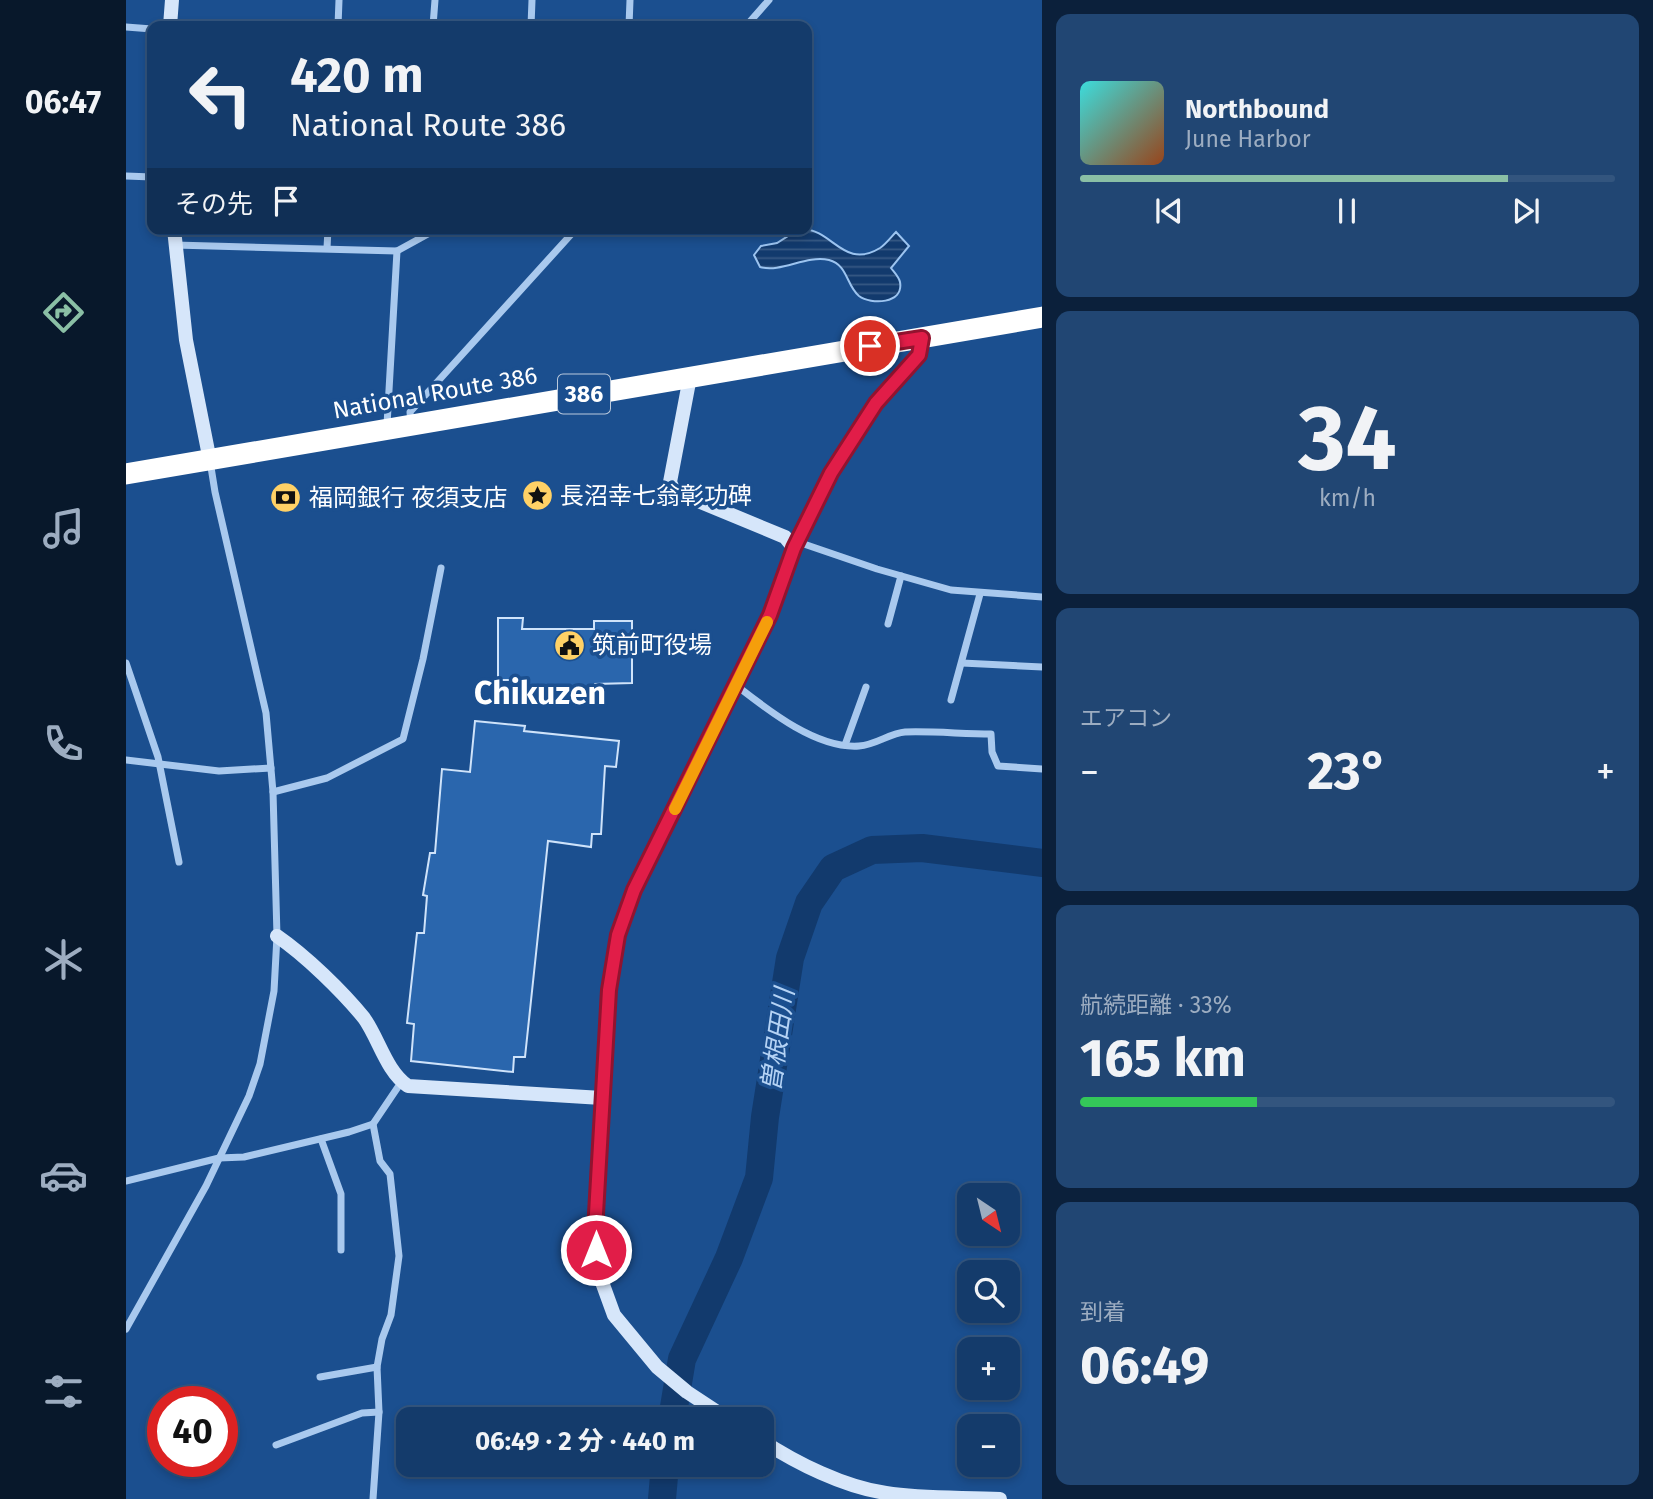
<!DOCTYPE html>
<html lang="ja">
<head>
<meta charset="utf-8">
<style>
  :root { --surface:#143b6b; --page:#214673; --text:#f1f3f6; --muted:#9dadc1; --line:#33557e; --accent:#8abfa5 }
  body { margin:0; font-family:"Fira Sans","Noto Sans JP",sans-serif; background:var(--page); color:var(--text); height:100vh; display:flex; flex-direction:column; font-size:26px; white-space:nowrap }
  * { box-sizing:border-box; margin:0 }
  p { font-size:23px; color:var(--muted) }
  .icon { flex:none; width:38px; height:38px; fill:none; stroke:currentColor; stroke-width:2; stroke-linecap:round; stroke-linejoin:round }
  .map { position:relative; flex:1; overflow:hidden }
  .details { display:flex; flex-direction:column; gap:14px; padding:14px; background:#0b203b; width:611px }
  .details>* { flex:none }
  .guide { position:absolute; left:21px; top:21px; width:665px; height:214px; border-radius:14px; box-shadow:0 4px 10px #0003,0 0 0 2px var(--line); background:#143b6b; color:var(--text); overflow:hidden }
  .needle { width:46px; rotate:145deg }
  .controls { position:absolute; left:831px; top:1183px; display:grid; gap:14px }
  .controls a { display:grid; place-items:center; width:63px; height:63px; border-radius:14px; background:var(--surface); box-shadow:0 4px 10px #0003,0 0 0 2px var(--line); font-size:35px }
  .speed { position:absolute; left:21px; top:1386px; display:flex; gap:14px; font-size:35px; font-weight:700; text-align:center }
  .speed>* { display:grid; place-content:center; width:91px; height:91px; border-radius:50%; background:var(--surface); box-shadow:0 4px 10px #0003,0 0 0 2px var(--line); line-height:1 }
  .speed .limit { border:10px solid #d22; background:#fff; color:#111 }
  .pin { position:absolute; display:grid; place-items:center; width:60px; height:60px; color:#fff; margin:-30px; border:4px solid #fff; border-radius:50%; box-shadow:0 2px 7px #0007 }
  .me { position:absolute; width:77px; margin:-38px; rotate:0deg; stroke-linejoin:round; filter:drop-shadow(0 0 5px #0008) }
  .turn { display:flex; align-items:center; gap:24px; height:147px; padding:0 28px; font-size:32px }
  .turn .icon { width:91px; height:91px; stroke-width:2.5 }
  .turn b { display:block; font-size:49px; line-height:60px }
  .then { display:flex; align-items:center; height:66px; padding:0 28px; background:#0003; gap:14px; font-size:26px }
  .big { font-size:52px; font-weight:700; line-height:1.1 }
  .details .card { flex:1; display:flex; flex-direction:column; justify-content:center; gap:10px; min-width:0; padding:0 24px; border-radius:14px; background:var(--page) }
  .details .dial { align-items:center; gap:0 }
  .dial b { font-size:91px; line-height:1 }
  .song { display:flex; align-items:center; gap:21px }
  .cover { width:84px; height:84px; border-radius:10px; background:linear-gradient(135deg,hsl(180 70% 55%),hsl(20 70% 35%)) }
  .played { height:7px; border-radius:4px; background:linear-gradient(90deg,var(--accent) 80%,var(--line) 80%) }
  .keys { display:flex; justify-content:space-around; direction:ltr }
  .heat { display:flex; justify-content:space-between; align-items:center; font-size:38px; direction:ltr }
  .charge { height:10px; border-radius:5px; background:linear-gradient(90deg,#34c759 33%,var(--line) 0) }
  .trip { position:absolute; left:270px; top:1407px; width:378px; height:70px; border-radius:14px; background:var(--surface); box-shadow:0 4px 10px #0003,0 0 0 2px var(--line); font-weight:700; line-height:70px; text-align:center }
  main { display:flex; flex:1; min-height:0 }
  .menu { display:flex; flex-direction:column; width:126px; justify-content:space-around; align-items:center; background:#08182b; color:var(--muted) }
  .menu .icon { width:49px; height:49px }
  .menu .active { color:var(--accent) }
  .menu b { font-size:32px; color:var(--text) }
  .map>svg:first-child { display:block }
  .water { fill:url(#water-rules); stroke:#9cc4f0; stroke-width:2 }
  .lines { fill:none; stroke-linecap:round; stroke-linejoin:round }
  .river { stroke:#123a6d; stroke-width:28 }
  .building { fill:#2a66ad; stroke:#cfe3fa; stroke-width:2 }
  .street { stroke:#a9c9ee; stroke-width:7 }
  .secondary { stroke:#d6e6fa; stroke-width:14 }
  .highway { stroke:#fff; stroke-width:21 }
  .route-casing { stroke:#92132f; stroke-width:18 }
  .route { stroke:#e11d48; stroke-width:12 }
  .slow { stroke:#f59e0b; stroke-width:12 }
  .labels { text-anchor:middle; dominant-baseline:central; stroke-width:7; stroke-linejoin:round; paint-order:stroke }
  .shield { fill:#1b4f8f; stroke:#bbcadd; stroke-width:2 }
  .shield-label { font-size:23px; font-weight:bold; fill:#fff }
  .street-label { font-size:24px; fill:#fff; stroke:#1b4f8f }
  .poi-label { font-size:24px; fill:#fff; stroke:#1b4f8f; text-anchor:start }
  .water-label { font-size:26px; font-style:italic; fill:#b5d3f5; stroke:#1b4f8f }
  .district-label { font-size:32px; font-weight:bold; fill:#fff; stroke:#1b4f8f }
</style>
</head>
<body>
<main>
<nav class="menu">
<b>06:47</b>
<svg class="icon active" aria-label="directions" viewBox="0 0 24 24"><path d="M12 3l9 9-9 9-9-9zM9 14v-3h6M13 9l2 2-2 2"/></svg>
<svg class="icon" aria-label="music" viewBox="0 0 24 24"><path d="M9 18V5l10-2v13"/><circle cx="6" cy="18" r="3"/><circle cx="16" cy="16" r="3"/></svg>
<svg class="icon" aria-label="phone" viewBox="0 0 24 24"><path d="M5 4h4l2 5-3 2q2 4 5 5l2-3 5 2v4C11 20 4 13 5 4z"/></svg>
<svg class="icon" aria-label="climate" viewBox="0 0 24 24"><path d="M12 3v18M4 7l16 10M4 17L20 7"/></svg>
<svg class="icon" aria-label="car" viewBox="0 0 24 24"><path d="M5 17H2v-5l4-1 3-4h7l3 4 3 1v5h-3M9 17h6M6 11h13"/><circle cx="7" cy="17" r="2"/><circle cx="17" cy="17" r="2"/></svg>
<svg class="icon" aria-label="filters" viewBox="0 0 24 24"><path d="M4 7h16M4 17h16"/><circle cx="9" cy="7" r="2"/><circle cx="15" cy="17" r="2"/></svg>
</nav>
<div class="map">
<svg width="917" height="1499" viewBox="0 0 917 1499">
  <defs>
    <pattern id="water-rules" width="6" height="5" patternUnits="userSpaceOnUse" patternTransform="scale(1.75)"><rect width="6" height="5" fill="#123a6d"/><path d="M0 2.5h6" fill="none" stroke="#365883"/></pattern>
  </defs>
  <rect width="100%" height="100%" fill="#1b4f8f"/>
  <!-- water -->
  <path class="water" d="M677 229C707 230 718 270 754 248 760 244 765 237 770 232L783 246 765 268C768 272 773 277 774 282 778 304 745 305 733 296 720 285 722 265 703 260 679 255 656 273 634 267L628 255 635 246 651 243 670 231Z"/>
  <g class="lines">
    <!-- river -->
    <g class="river">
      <polyline points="546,1419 556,1359 603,1258 633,1178 639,1117 664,958 683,903 707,868 746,850 796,848 917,863"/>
      <polyline points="536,1499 539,1465"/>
    </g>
  </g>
  <!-- building -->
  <g class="building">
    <polygon points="372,618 397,618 396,629 468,629 468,621 506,621 506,683 469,684 469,692 401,692 401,680 372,680"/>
    <polygon points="349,721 399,726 398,731 493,741 490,767 479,766 475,834 466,834 465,847 422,841 399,1057 388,1057 387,1072 285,1061 288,1024 281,1023 291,933 298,933 301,896 297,895 304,853 309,853 316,769 344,772"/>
  </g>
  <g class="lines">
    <!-- street -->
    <g class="street">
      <polyline points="212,26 213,0"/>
      <polyline points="307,26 309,0"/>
      <polyline points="405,26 406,0"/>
      <polyline points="503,26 504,0"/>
      <polyline points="620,26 643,0"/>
      <polyline points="0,27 26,29"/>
      <polyline points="0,176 26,177"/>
      <polyline points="49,245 271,251 311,229"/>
      <polyline points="201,248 202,229"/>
      <polyline points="285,424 284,412 450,229"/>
      <polyline points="261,425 271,251"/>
      <polyline points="672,542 751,569 825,590 917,597"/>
      <path d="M670 544C699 494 719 438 758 394 772 378 791 363 795 342"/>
      <polyline points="762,624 775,576"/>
      <polyline points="0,663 32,757 53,862"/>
      <polyline points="836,663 917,667"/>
      <path d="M611 686C643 711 691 749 733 746 750 745 764 733 779 732 808 731 837 734 865 734L866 752 872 766 917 769"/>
      <polyline points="825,700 854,594"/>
      <polyline points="719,745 740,687"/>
      <polyline points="0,760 93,771 145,768"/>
      <polyline points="147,792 201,778 277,739 297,659 315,568"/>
      <polyline points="195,1139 215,1194 215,1250"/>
      <polyline points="0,1181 93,1158 118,1157 223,1132 247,1124"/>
      <polyline points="0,1329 80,1186 123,1096 134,1064 148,991 151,936 147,792 140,713 89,492 84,461"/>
      <polyline points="194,1377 251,1367"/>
      <polyline points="150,1445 236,1413 253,1412"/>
      <polyline points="247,1499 253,1412 251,1367 256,1339 265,1315 273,1256 264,1174 254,1161 247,1124 276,1081"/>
    </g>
    <!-- secondary -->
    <g class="secondary">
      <polyline points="44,26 46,0"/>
      <polyline points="48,229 60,340 84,461"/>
      <polyline points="564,377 544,482 548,491 659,537 668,548 644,616 508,890 493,935 483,990 469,1231 472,1271 488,1315 531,1367 561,1392 602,1419"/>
      <path d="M151 936C180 956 216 991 238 1018 253 1039 260 1071 282 1086L476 1098"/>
      <path d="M635 1440C670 1463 718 1487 760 1493 797 1499 836 1497 874 1499"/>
    </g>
    <!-- highway -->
    <polyline class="highway" points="0,474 917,317"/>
  </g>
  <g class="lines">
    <defs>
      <polyline id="route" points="470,1250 469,1231 483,990 492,935 508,890 644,615 668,548 705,473 750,403 793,355 796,338 744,346"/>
    </defs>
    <!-- route casing -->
    <use href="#route" class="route-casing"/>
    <!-- route -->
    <use href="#route" class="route"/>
    <!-- slow -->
    <polyline class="slow" points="549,809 641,622"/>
  </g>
  <!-- icons -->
  <defs>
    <symbol id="sight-disc" viewBox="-11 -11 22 22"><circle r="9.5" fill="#ffd166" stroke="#1b4f8f"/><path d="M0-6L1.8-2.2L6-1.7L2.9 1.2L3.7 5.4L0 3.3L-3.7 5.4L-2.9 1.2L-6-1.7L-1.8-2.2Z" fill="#111"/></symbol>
    <symbol id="bank-disc" viewBox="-11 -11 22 22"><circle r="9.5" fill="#ffd166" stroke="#1b4f8f"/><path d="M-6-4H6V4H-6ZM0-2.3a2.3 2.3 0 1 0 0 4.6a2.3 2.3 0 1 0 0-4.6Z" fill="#111"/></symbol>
    <symbol id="civic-disc" viewBox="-11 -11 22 22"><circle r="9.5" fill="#ffd166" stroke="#1b4f8f"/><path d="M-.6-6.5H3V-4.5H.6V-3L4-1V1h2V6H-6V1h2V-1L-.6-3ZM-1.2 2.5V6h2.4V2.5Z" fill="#111"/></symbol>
  </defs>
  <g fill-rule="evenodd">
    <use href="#sight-disc" x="394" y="478" width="35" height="35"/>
    <use href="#bank-disc" x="142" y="480" width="35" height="35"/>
    <use href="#civic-disc" x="426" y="628" width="35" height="35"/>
  </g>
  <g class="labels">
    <!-- shield labels -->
    <rect class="shield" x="432" y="374.5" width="52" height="39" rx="5"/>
    <g class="shield-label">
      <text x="458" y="394">386</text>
    </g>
    <!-- street labels -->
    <g class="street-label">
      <text transform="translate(309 393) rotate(-10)">National Route 386</text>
    </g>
    <!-- poi labels -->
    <g class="poi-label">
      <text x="434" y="496">長沼幸七翁彰功碑</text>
      <text x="183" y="498">福岡銀行 夜須支店</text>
      <text x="466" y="645">筑前町役場</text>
    </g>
    <!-- water labels -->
    <g class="water-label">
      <text transform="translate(652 1040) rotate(-82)">曽根田川</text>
    </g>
    <!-- district labels -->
    <g class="district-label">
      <text x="414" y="693">Chikuzen</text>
    </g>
  </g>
</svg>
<div class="controls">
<a><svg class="needle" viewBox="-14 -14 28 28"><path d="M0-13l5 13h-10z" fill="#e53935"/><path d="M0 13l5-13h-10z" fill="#9dadc1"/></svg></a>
<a><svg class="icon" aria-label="search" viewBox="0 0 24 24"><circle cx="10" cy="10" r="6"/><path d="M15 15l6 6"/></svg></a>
<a>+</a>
<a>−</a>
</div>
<div class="speed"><div class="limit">40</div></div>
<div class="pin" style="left:744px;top:346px;background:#d93025"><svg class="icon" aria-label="arrive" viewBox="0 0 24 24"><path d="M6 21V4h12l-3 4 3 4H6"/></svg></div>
<svg class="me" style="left:470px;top:1250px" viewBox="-20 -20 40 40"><circle r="17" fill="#e11d48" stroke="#fff" stroke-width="3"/><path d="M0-11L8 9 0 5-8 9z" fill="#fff"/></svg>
<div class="trip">06:49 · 2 分 · 440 m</div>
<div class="guide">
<div class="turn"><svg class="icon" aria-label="left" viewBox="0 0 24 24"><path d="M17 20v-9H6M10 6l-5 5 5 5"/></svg><div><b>420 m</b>National Route 386</div></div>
<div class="then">その先<svg class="icon" aria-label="arrive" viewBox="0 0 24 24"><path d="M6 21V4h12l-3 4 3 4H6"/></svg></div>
</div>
</div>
<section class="details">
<div class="card">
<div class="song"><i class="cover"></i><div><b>Northbound</b><p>June Harbor</p></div></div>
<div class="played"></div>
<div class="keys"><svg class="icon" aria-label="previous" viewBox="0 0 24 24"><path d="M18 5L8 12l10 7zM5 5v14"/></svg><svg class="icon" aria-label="pause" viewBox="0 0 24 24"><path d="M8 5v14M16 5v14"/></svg><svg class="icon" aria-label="next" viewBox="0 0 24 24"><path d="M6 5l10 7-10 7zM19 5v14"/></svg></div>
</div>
<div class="card dial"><b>34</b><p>km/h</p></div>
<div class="card"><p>エアコン</p>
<div class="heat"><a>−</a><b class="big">23°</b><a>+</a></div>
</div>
<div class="card"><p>航続距離 · 33%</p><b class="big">165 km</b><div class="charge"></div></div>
<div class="card"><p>到着</p><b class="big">06:49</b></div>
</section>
</main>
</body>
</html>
